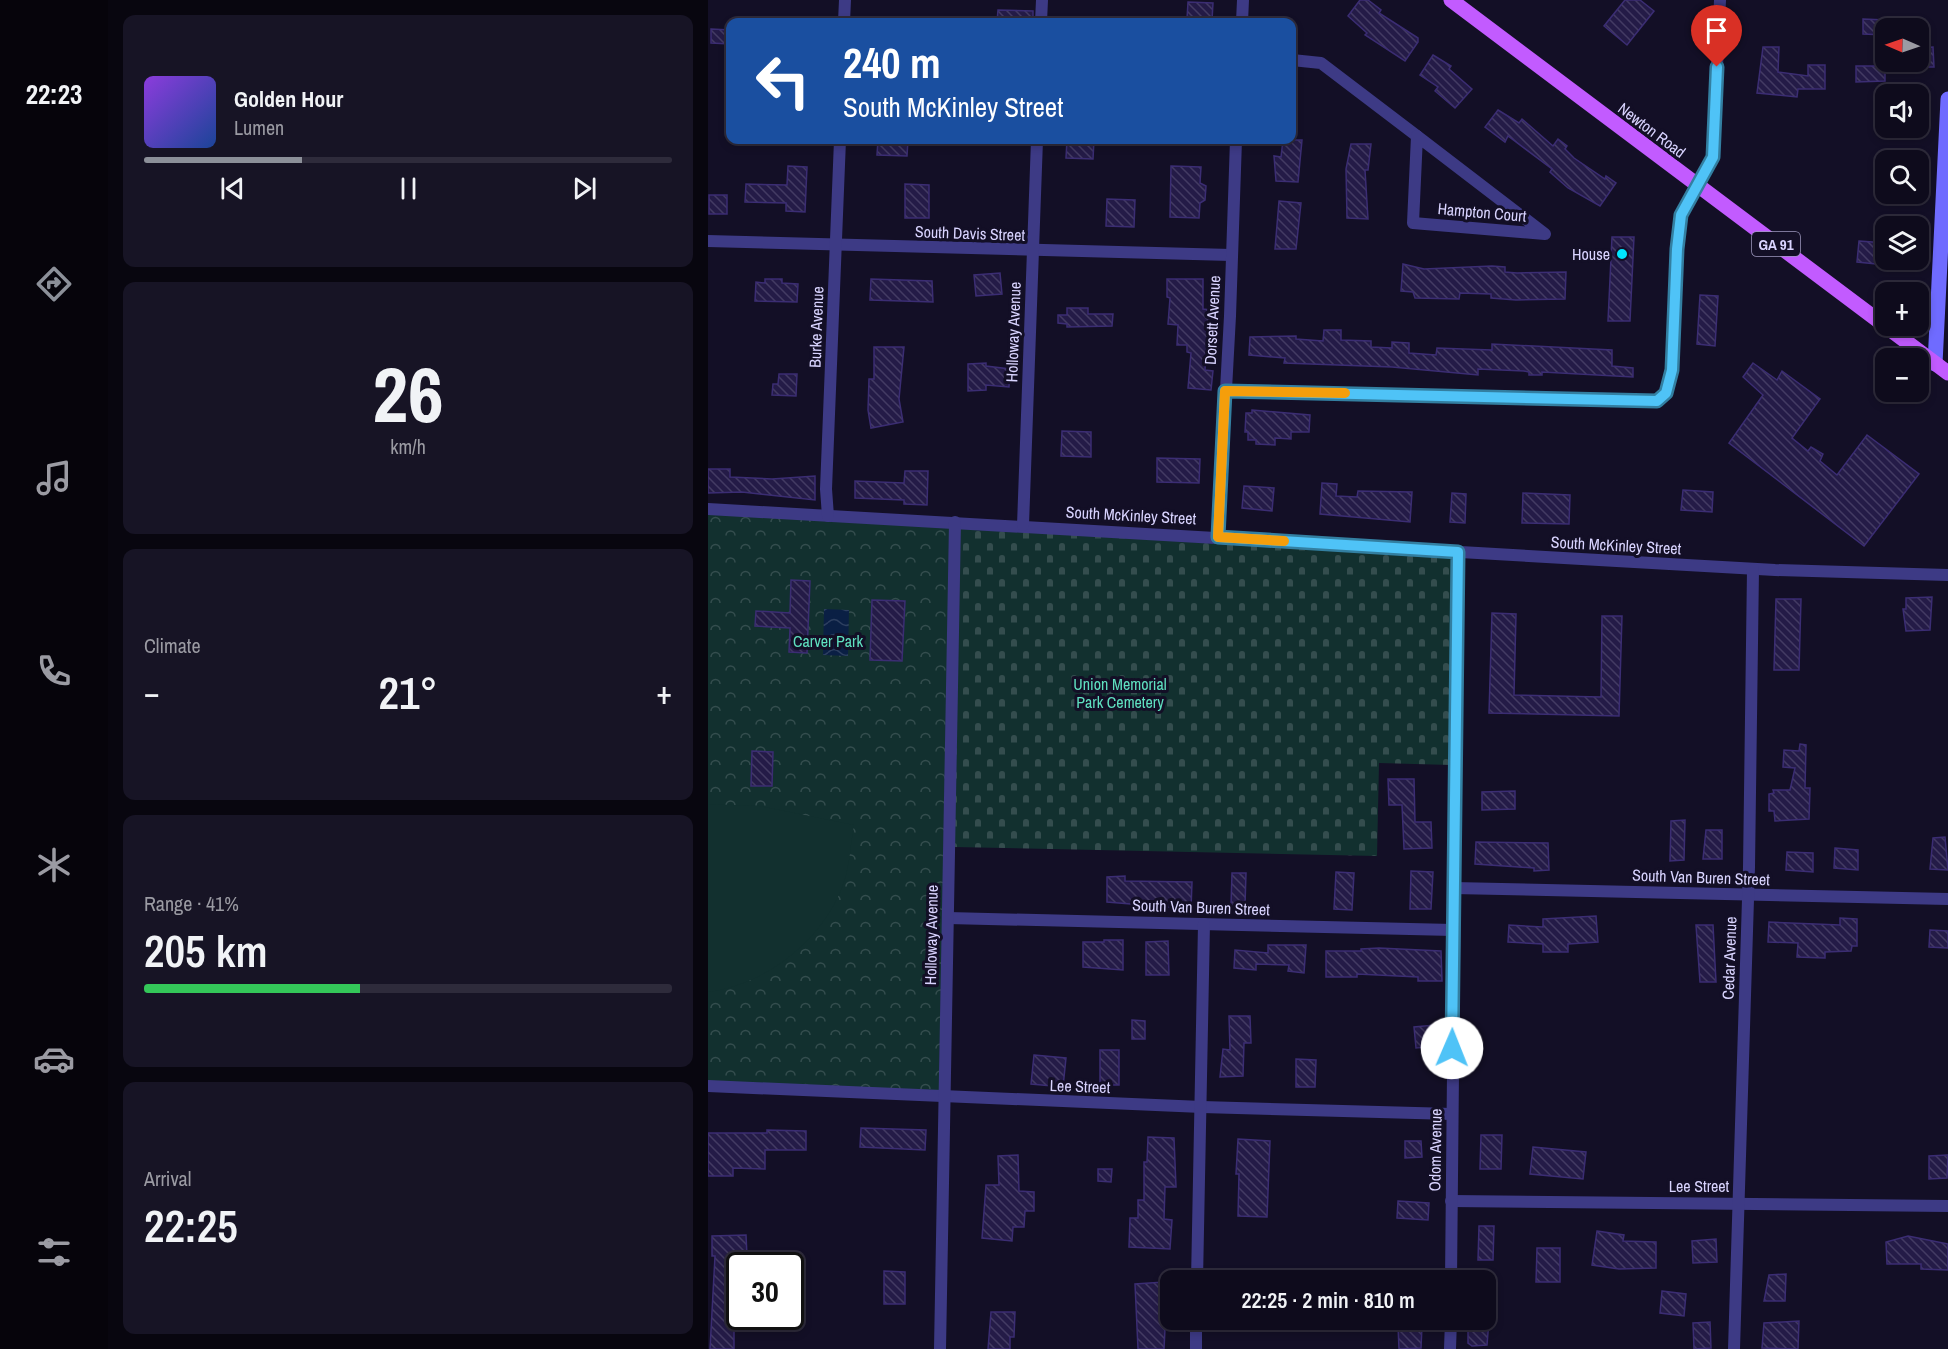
<!DOCTYPE html>
<html lang="en">
<head>
<meta charset="utf-8">
<style>
  :root { --surface:#0e0b1c; --page:#171425; --text:#f1f3f6; --muted:#9b9ba3; --line:#2e2b3b; --accent:#8c9099 }
  body { margin:0; font-family:"Archivo Narrow",sans-serif; background:var(--page); color:var(--text); height:100vh; display:flex; flex-direction:column; font-size:22px; white-space:nowrap }
  * { box-sizing:border-box; margin:0 }
  p { font-size:20px; color:var(--muted) }
  .icon { flex:none; width:33px; height:33px; fill:none; stroke:currentColor; stroke-width:2; stroke-linecap:round; stroke-linejoin:round }
  .map { position:relative; flex:1; overflow:hidden }
  .side { display:flex; flex-direction:column; gap:15px; padding:15px; background:#08060f; width:600px }
  .side>* { flex:none }
  .banner { position:absolute; left:18px; top:18px; width:570px; height:126px; border-radius:12px; box-shadow:0 3px 9px #0003,0 0 0 2px var(--line); background:#1a4fa0; color:#fff; overflow:hidden }
  .needle { width:39px; rotate:272deg }
  .fabs { position:absolute; left:1167px; top:18px; display:grid; gap:12px }
  .fabs a { display:grid; place-items:center; width:54px; height:54px; border-radius:12px; background:var(--surface); box-shadow:0 3px 9px #0003,0 0 0 2px var(--line); font-size:30px }
  .speed { position:absolute; left:18px; top:1252px; display:flex; gap:12px; font-size:30px; font-weight:700; text-align:center }
  .speed>* { display:grid; place-content:center; width:78px; height:78px; border-radius:50%; background:var(--surface); box-shadow:0 3px 9px #0003,0 0 0 2px var(--line); line-height:1 }
  .speed .limit { border:3px solid #111; border-radius:9px; background:#fff; color:#111 }
  .pin { position:absolute; display:grid; place-items:center; width:51px; height:51px; color:#fff; margin:-62px -26px; border-radius:50% 50% 50% 0; rotate:-45deg; box-shadow:0 0 6px #0007 }
  .pin .icon { rotate:45deg }
  .me { position:absolute; width:66px; margin:-33px; rotate:1deg; stroke-linejoin:round; filter:drop-shadow(0 0 4px #0008) }
  .turn { display:flex; align-items:center; gap:21px; height:126px; padding:0 18px; font-size:27px }
  .turn .icon { width:78px; height:78px; stroke-width:2.5 }
  .turn b { display:block; font-size:42px; line-height:51px }
  .big { font-size:45px; font-weight:600; line-height:1.1 }
  .side .tile { flex:1; display:flex; flex-direction:column; justify-content:center; gap:9px; min-width:0; padding:0 21px; border-radius:12px; background:var(--page) }
  .side .dial { align-items:center; gap:0 }
  .dial b { font-size:78px; line-height:1 }
  .song { display:flex; align-items:center; gap:18px }
  .cover { width:72px; height:72px; border-radius:9px; background:linear-gradient(135deg,hsl(270 70% 55%),hsl(220 70% 35%)) }
  .played { height:6px; border-radius:3px; background:linear-gradient(90deg,var(--accent) 30%,var(--line) 30%) }
  .keys { display:flex; justify-content:space-around; direction:ltr }
  .heat { display:flex; justify-content:space-between; align-items:center; font-size:33px; direction:ltr }
  .charge { height:9px; border-radius:4px; background:linear-gradient(90deg,#34c759 41%,var(--line) 0) }
  .trip { position:absolute; left:452px; top:1270px; width:336px; height:60px; border-radius:12px; background:var(--surface); box-shadow:0 3px 9px #0003,0 0 0 2px var(--line); font-weight:600; line-height:60px; text-align:center }
  main { display:flex; flex:1; min-height:0 }
  .dock { display:flex; flex-direction:column; width:108px; justify-content:space-around; align-items:center; background:#06040b; color:var(--muted) }
  .dock .icon { width:42px; height:42px }
  .dock .selected { color:var(--accent) }
  .dock b { font-size:27px; color:var(--text) }
  .map>svg:first-child { display:block }
  .cemetery { fill:url(#cemetery-stones) }
  .park { fill:url(#park-crowns) }
  .pitch { fill:#12302f }
  .water { fill:url(#water-waves) }
  .building { fill:url(#building-back-hatch); stroke:#3b2d73; stroke-width:1.5 }
  .lines { fill:none; stroke-linecap:round; stroke-linejoin:round }
  .street { stroke:#3d3a85; stroke-width:12 }
  .secondary { stroke:#6f6bff; stroke-width:15 }
  .primary { stroke:#c25bff; stroke-width:15 }
  .route-casing { stroke:#337fa1; stroke-width:15 }
  .route { stroke:#4fc3f7; stroke-width:10 }
  .slow { stroke:#f59e0b; stroke-width:10 }
  .poi-dot { fill:#00e5ff; stroke:#130f26; stroke-width:2 }
  .labels { text-anchor:middle; dominant-baseline:central; stroke-width:6; stroke-linejoin:round; paint-order:stroke }
  .shield { fill:#130f26; stroke:#9e99be; stroke-width:1.5 }
  .shield-label { font-size:15px; font-weight:bold; fill:#d9d4ff }
  .street-label { font-size:16px; fill:#d9d4ff; stroke:#130f26 }
  .poi-label { font-size:16px; fill:#d9d4ff; stroke:#130f26; text-anchor:end }
  .park-label { font-size:16px; fill:#5fe0c0; stroke:#130f26 }
</style>
</head>
<body>
<main>
<nav class="dock">
<b>22:23</b>
<svg class="icon selected" aria-label="directions" viewBox="0 0 24 24"><path d="M12 3l9 9-9 9-9-9zM9 14v-3h6M13 9l2 2-2 2"/></svg>
<svg class="icon" aria-label="music" viewBox="0 0 24 24"><path d="M9 18V5l10-2v13"/><circle cx="6" cy="18" r="3"/><circle cx="16" cy="16" r="3"/></svg>
<svg class="icon" aria-label="phone" viewBox="0 0 24 24"><path d="M5 4h4l2 5-3 2q2 4 5 5l2-3 5 2v4C11 20 4 13 5 4z"/></svg>
<svg class="icon" aria-label="climate" viewBox="0 0 24 24"><path d="M12 3v18M4 7l16 10M4 17L20 7"/></svg>
<svg class="icon" aria-label="car" viewBox="0 0 24 24"><path d="M5 17H2v-5l4-1 3-4h7l3 4 3 1v5h-3M9 17h6M6 11h13"/><circle cx="7" cy="17" r="2"/><circle cx="17" cy="17" r="2"/></svg>
<svg class="icon" aria-label="filters" viewBox="0 0 24 24"><path d="M4 7h16M4 17h16"/><circle cx="9" cy="7" r="2"/><circle cx="15" cy="17" r="2"/></svg>
</nav>
<section class="side">
<div class="tile">
<div class="song"><i class="cover"></i><div><b>Golden Hour</b><p>Lumen</p></div></div>
<div class="played"></div>
<div class="keys"><svg class="icon" aria-label="previous" viewBox="0 0 24 24"><path d="M18 5L8 12l10 7zM5 5v14"/></svg><svg class="icon" aria-label="pause" viewBox="0 0 24 24"><path d="M8 5v14M16 5v14"/></svg><svg class="icon" aria-label="next" viewBox="0 0 24 24"><path d="M6 5l10 7-10 7zM19 5v14"/></svg></div>
</div>
<div class="tile dial"><b>26</b><p>km/h</p></div>
<div class="tile"><p>Climate</p>
<div class="heat"><a>−</a><b class="big">21°</b><a>+</a></div>
</div>
<div class="tile"><p>Range · 41%</p><b class="big">205 km</b><div class="charge"></div></div>
<div class="tile"><p>Arrival</p><b class="big">22:25</b></div>
</section>
<div class="map">
<svg width="1240" height="1349" viewBox="0 0 1240 1349">
  <defs>
    <pattern id="cemetery-stones" width="16" height="16" patternUnits="userSpaceOnUse" patternTransform="scale(1.5)"><rect width="16" height="16" fill="#12302f"/><path d="M2 7V4a2 2 0 0 1 4 0v3zM10 15v-3a2 2 0 0 1 4 0v3z" fill="#344d4e"/></pattern>
    <pattern id="park-crowns" width="20" height="18" patternUnits="userSpaceOnUse" patternTransform="scale(1.5)"><rect width="20" height="18" fill="#12302f"/><path d="M2 6a3 3 0 1 1 6 0M12 15a3 3 0 1 1 6 0" fill="none" stroke="#344d4e"/></pattern>
    <pattern id="water-waves" width="16" height="10" patternUnits="userSpaceOnUse" patternTransform="scale(1.5)"><rect width="16" height="10" fill="#0a1f44"/><path d="M0 5q4-4 8 0t8 0" fill="none" stroke="#2d3f60"/></pattern>
    <pattern id="building-back-hatch" width="6" height="6" patternUnits="userSpaceOnUse" patternTransform="scale(1.5)"><rect width="6" height="6" fill="#241b47"/><path d="M-1 5l2 2M0 0l6 6M5-1l2 2" fill="none" stroke="#433b63"/></pattern>
  </defs>
  <rect width="100%" height="100%" fill="#130f26"/>
  <!-- cemetery -->
  <polygon class="cemetery" points="252,526 746,556 743,765 671,763 669,856 246,847"/>
  <!-- park -->
  <polygon class="park" points="0,513 242,526 231,1091 0,1083"/>
  <!-- pitch -->
  <path class="pitch" d="M0 804 51 806 146 825C143 841 142 860 138 875 122 935 60 985 0 992Z"/>
  <!-- water -->
  <polygon class="water" points="116,609 141,610 140,656 115,655"/>
  <!-- building -->
  <g class="building">
    <polygon points="652,0 660,0 673,10 671,13 710,38 710,42 697,61 657,35 659,33 640,16"/>
    <polygon points="917,0 932,0 946,11 919,45 896,26"/>
    <polygon points="480,2 505,3 504,20 479,19"/>
    <polygon points="290,10 325,11 325,22 289,22"/>
    <polygon points="1155,19 1178,20 1178,35 1155,34"/>
    <polygon points="3,29 22,30 22,44 3,43"/>
    <polygon points="1055,47 1071,47 1070,72 1100,76 1100,65 1117,65 1117,89 1090,89 1089,97 1049,93"/>
    <polygon points="1225,47 1226,67 1210,67 1210,48"/>
    <polygon points="725,55 743,66 741,69 764,89 747,108 727,91 730,87 712,75"/>
    <polygon points="1148,66 1177,66 1177,81 1148,82"/>
    <polygon points="790,110 811,123 814,119 845,146 850,139 859,146 857,149 866,158 897,179 898,176 908,183 892,206 860,188 842,172 844,169 800,136 797,142 777,127"/>
    <polygon points="170,140 200,140 199,156 169,155"/>
    <polygon points="359,140 386,140 385,159 358,158"/>
    <polygon points="575,140 594,140 590,182 568,181 566,156 573,157"/>
    <polygon points="643,144 663,144 660,170 657,170 660,219 639,218 638,169"/>
    <polygon points="80,166 99,167 97,212 78,211 78,203 37,202 38,184 79,185"/>
    <polygon points="463,166 493,167 492,183 498,186 497,200 492,203 491,218 462,217"/>
    <polygon points="197,184 221,185 221,218 197,218"/>
    <rect x="1" y="195" width="18" height="19"/>
    <polygon points="399,199 427,200 426,227 398,226"/>
    <polygon points="571,201 593,203 588,249 567,249"/>
    <polygon points="904,237 926,237 922,321 900,321"/>
    <polygon points="1151,241 1178,243 1178,265 1149,262"/>
    <polygon points="695,264 716,269 784,266 797,267 797,272 809,273 858,272 857,299 808,300 783,298 783,294 752,293 751,299 707,298 705,292 693,291"/>
    <polygon points="292,273 294,294 268,296 266,275"/>
    <polygon points="57,279 74,279 74,283 90,284 89,302 47,301 48,282 57,283"/>
    <polygon points="163,279 224,281 225,302 162,300"/>
    <polygon points="459,279 495,279 495,309 502,310 501,346 498,346 497,370 505,371 503,390 480,388 483,353 479,352 479,345 469,345 470,325 460,324 462,298 459,297"/>
    <polygon points="992,295 1010,296 1007,346 989,344"/>
    <polygon points="359,308 380,308 380,314 405,314 404,326 359,327 359,324 350,323 350,315 359,315"/>
    <polygon points="616,330 633,330 633,340 663,341 663,347 684,348 684,342 701,343 701,353 728,355 729,348 784,350 784,344 904,350 904,366 925,368 925,377 834,372 834,375 821,375 821,372 816,371 770,369 770,375 684,367 576,363 577,358 541,355 542,337 588,336 588,339 615,341"/>
    <polygon points="166,347 196,347 191,399 195,422 163,428 160,410 161,379 166,379"/>
    <polygon points="278,363 278,366 302,369 301,387 278,385 278,390 260,391 260,364"/>
    <polygon points="1045,363 1069,380 1074,371 1112,399 1084,438 1100,451 1103,447 1115,454 1112,461 1129,475 1159,435 1211,474 1156,546 1021,443 1055,395 1035,377"/>
    <polygon points="71,374 89,374 88,396 64,395 65,384 70,384"/>
    <polygon points="544,410 602,415 601,432 583,432 583,439 567,438 567,445 548,444 548,440 540,440 540,432 537,432 538,413 544,413"/>
    <polygon points="354,431 383,432 383,457 353,456"/>
    <polygon points="449,458 492,459 491,483 449,482"/>
    <polygon points="0,469 22,469 22,477 64,479 107,476 107,500 34,492 0,493"/>
    <polygon points="197,471 220,471 219,505 196,504 196,500 147,498 147,481 196,483"/>
    <polygon points="614,483 629,484 628,496 649,497 650,491 704,492 702,522 612,514"/>
    <polygon points="536,486 566,488 564,511 534,508"/>
    <polygon points="975,490 1005,492 1004,512 973,510"/>
    <polygon points="744,493 758,494 757,523 742,522"/>
    <polygon points="815,493 862,495 861,524 814,523"/>
    <polygon points="83,580 102,581 99,653 81,652 82,628 47,626 48,611 82,613"/>
    <polygon points="1224,597 1222,630 1198,631 1195,609 1198,609 1198,598"/>
    <polygon points="1068,599 1093,599 1091,670 1066,670"/>
    <polygon points="164,600 197,601 194,661 162,660"/>
    <polygon points="784,613 808,614 806,695 893,697 894,616 914,616 911,716 781,713"/>
    <polygon points="1092,744 1098,745 1097,788 1102,788 1101,819 1067,821 1066,811 1061,811 1061,794 1066,793 1065,790 1082,790 1087,768 1075,767 1076,750 1091,751"/>
    <polygon points="44,751 65,752 64,786 43,786"/>
    <polygon points="680,779 706,779 707,822 723,822 724,848 696,849 694,805 681,805"/>
    <polygon points="807,791 807,809 774,810 774,792"/>
    <polygon points="977,820 976,860 962,861 963,821"/>
    <polygon points="998,830 1014,830 1014,859 995,859"/>
    <polygon points="1237,837 1240,870 1222,869 1225,838"/>
    <polygon points="768,842 840,843 841,870 826,871 826,868 767,864"/>
    <polygon points="1127,848 1150,850 1150,870 1126,868"/>
    <polygon points="1079,852 1105,853 1105,872 1078,870"/>
    <polygon points="703,871 725,872 723,909 702,909"/>
    <polygon points="628,872 646,873 644,910 626,909"/>
    <polygon points="524,873 538,873 537,905 523,905"/>
    <polygon points="417,876 417,881 484,882 483,909 399,902 399,877"/>
    <polygon points="888,916 890,942 860,944 860,952 835,952 835,944 800,942 801,925 835,927 835,919"/>
    <polygon points="1132,918 1149,919 1149,946 1144,946 1143,951 1117,952 1117,958 1089,957 1090,943 1060,942 1061,922 1132,925"/>
    <polygon points="988,925 1005,925 1008,982 992,982"/>
    <polygon points="1222,930 1240,931 1240,948 1221,947"/>
    <polygon points="396,940 415,940 415,970 375,967 375,942 396,942"/>
    <polygon points="460,941 461,975 438,975 438,942"/>
    <polygon points="560,945 598,945 596,973 580,971 581,965 548,964 548,970 526,968 527,950 560,953"/>
    <polygon points="671,948 733,951 734,981 710,981 710,977 649,974 649,977 618,977 618,951 653,951 653,949"/>
    <polygon points="521,1016 542,1016 543,1043 536,1043 535,1076 512,1077 515,1049 522,1050"/>
    <polygon points="424,1020 437,1021 437,1039 424,1039"/>
    <polygon points="727,1025 729,1046 708,1048 706,1027"/>
    <rect x="392" y="1050" width="19" height="35"/>
    <polygon points="326,1055 358,1058 355,1087 323,1084"/>
    <polygon points="588,1059 608,1060 607,1087 588,1087"/>
    <polygon points="153,1128 218,1130 217,1150 152,1147"/>
    <polygon points="59,1130 98,1131 98,1150 57,1150 57,1169 25,1168 25,1176 0,1176 0,1133 59,1133"/>
    <polygon points="773,1135 794,1135 793,1169 772,1169"/>
    <polygon points="440,1137 466,1138 468,1187 457,1187 456,1219 464,1220 462,1249 421,1247 422,1218 430,1218 430,1200 436,1200 436,1162 439,1162"/>
    <polygon points="530,1139 562,1141 559,1217 530,1216 531,1174 528,1174"/>
    <polygon points="697,1141 713,1141 714,1157 697,1158"/>
    <polygon points="825,1147 878,1152 875,1179 822,1174"/>
    <polygon points="310,1155 311,1191 326,1192 326,1211 317,1211 316,1227 305,1227 304,1241 274,1238 278,1185 291,1185 290,1156"/>
    <polygon points="1240,1155 1239,1178 1221,1179 1221,1156"/>
    <polygon points="390,1169 404,1169 403,1182 390,1181"/>
    <polygon points="690,1201 721,1203 720,1220 689,1218"/>
    <polygon points="771,1226 786,1226 785,1260 770,1260"/>
    <polygon points="889,1231 916,1235 915,1241 948,1242 948,1268 911,1269 884,1265"/>
    <polygon points="38,1235 39,1256 32,1256 32,1317 46,1317 45,1329 26,1328 26,1349 2,1349 7,1256 4,1256 4,1236"/>
    <polygon points="1200,1236 1240,1244 1240,1270 1213,1269 1213,1264 1179,1264 1178,1242"/>
    <polygon points="1008,1239 1009,1262 985,1263 984,1241"/>
    <polygon points="829,1248 852,1248 852,1282 828,1282"/>
    <polygon points="176,1271 197,1272 197,1304 176,1304"/>
    <polygon points="1078,1274 1077,1301 1056,1301 1061,1275"/>
    <polygon points="456,1282 458,1308 456,1349 430,1349 427,1284"/>
    <polygon points="954,1291 978,1294 976,1316 952,1313"/>
    <polygon points="283,1312 307,1312 306,1337 302,1337 302,1349 280,1349"/>
    <polygon points="760,1320 781,1320 779,1345 764,1346 760,1343"/>
    <polygon points="1091,1321 1090,1349 1054,1348 1056,1323"/>
    <polygon points="1002,1322 1003,1348 986,1349 985,1323"/>
    <polygon points="690,1326 714,1326 713,1348 691,1349"/>
  </g>
  <g class="lines">
    <!-- street -->
    <g class="street">
      <polyline points="136,22 137,0"/>
      <polyline points="333,22 334,0"/>
      <polyline points="534,22 535,0"/>
      <polyline points="584,60 613,63 709,136"/>
      <polygon points="709,136 837,234 705,223"/>
      <polyline points="0,241 523,255"/>
      <polyline points="517,391 949,401 958,393 964,370 969,249 973,215 1005,157 1012,0"/>
      <polyline points="0,509 1067,570 1240,575"/>
      <polyline points="120,516 118,489 132,140"/>
      <polyline points="315,525 329,140"/>
      <polyline points="510,537 522,316 528,140"/>
      <polyline points="745,888 1240,899"/>
      <polyline points="240,918 745,930"/>
      <polyline points="0,1086 494,1107 744,1114"/>
      <polyline points="743,1201 1240,1206"/>
      <polyline points="489,1281 496,924"/>
      <polyline points="743,1281 750,552"/>
      <polyline points="232,1349 247,522"/>
      <polyline points="488,1349 488,1320"/>
      <polyline points="742,1349 743,1320"/>
      <polyline points="1026,1349 1041,867 1045,569"/>
    </g>
    <!-- secondary -->
    <polyline class="secondary" points="1227,364 1240,99"/>
    <!-- primary -->
    <polyline class="primary" points="743,0 1240,373"/>
  </g>
  <g class="lines">
    <defs>
      <polyline id="route" points="744,1048 750,552 510,537 517,391 949,401 958,393 964,370 969,249 973,215 1005,157 1009,67"/>
    </defs>
    <!-- route casing -->
    <use href="#route" class="route-casing"/>
    <!-- route -->
    <use href="#route" class="route"/>
    <!-- slow -->
    <polyline class="slow" points="576,541 510,537 517,391 637,393"/>
  </g>
  <!-- markers -->
  <circle class="poi-dot" cx="914" cy="254" r="6"/>
  <g class="labels">
    <!-- shield labels -->
    <rect class="shield" x="1044" y="232" width="48" height="24" rx="4.5"/>
    <g class="shield-label">
      <text x="1068" y="244">GA 91</text>
    </g>
    <!-- street labels -->
    <g class="street-label">
      <text transform="translate(944 130) rotate(37)">Newton Road</text>
      <text transform="translate(774 212) rotate(5)">Hampton Court</text>
      <text transform="translate(262 233) rotate(2)">South Davis Street</text>
      <text transform="translate(504 320) rotate(-87)">Dorsett Avenue</text>
      <text transform="translate(108 327) rotate(-88)">Burke Avenue</text>
      <text transform="translate(305 332) rotate(-88)">Holloway Avenue</text>
      <text transform="translate(423 515) rotate(3)">South McKinley Street</text>
      <text transform="translate(908 545) rotate(3)">South McKinley Street</text>
      <text transform="translate(993 877) rotate(2)">South Van Buren Street</text>
      <text transform="translate(493 907) rotate(2)">South Van Buren Street</text>
      <text transform="translate(223 935) rotate(-89)">Holloway Avenue</text>
      <text transform="translate(1021 958) rotate(-88)">Cedar Avenue</text>
      <text transform="translate(372 1086) rotate(2)">Lee Street</text>
      <text transform="translate(727 1150) rotate(-89)">Odom Avenue</text>
      <text x="991" y="1186">Lee Street</text>
    </g>
    <!-- poi labels -->
    <g class="poi-label">
      <text x="902" y="254">House</text>
    </g>
    <!-- park labels -->
    <g class="park-label">
      <text x="120" y="641">Carver Park</text>
      <text x="412" y="684">Union Memorial<tspan x="412" dy="18">Park Cemetery</tspan></text>
    </g>
  </g>
</svg>
<div class="fabs">
<a><svg class="needle" viewBox="-14 -14 28 28"><path d="M0-13l5 13h-10z" fill="#e53935"/><path d="M0 13l5-13h-10z" fill="#9b9ba3"/></svg></a>
<a><svg class="icon" aria-label="sound" viewBox="0 0 24 24"><path d="M4 9h4l5-4v14l-5-4H4zM17 9q2 3 0 6"/></svg></a>
<a><svg class="icon" aria-label="search" viewBox="0 0 24 24"><circle cx="10" cy="10" r="6"/><path d="M15 15l6 6"/></svg></a>
<a><svg class="icon" aria-label="layers" viewBox="0 0 24 24"><path d="M12 4l9 5-9 5-9-5zM3 14l9 5 9-5"/></svg></a>
<a>+</a>
<a>−</a>
</div>
<div class="speed"><div class="limit">30</div></div>
<div class="pin" style="left:1009px;top:67px;background:#d93025"><svg class="icon" aria-label="arrive" viewBox="0 0 24 24"><path d="M6 21V4h12l-3 4 3 4H6"/></svg></div>
<svg class="me" style="left:744px;top:1048px" viewBox="-20 -20 40 40"><circle r="19" fill="#fff"/><path d="M0-13L10 11 0 6-10 11z" fill="#4fc3f7"/></svg>
<div class="trip">22:25 · 2 min · 810 m</div>
<div class="banner">
<div class="turn"><svg class="icon" aria-label="left" viewBox="0 0 24 24"><path d="M17 20v-9H6M10 6l-5 5 5 5"/></svg><div><b>240 m</b>South McKinley Street</div></div>
</div>
</div>
</main>
</body>
</html>
